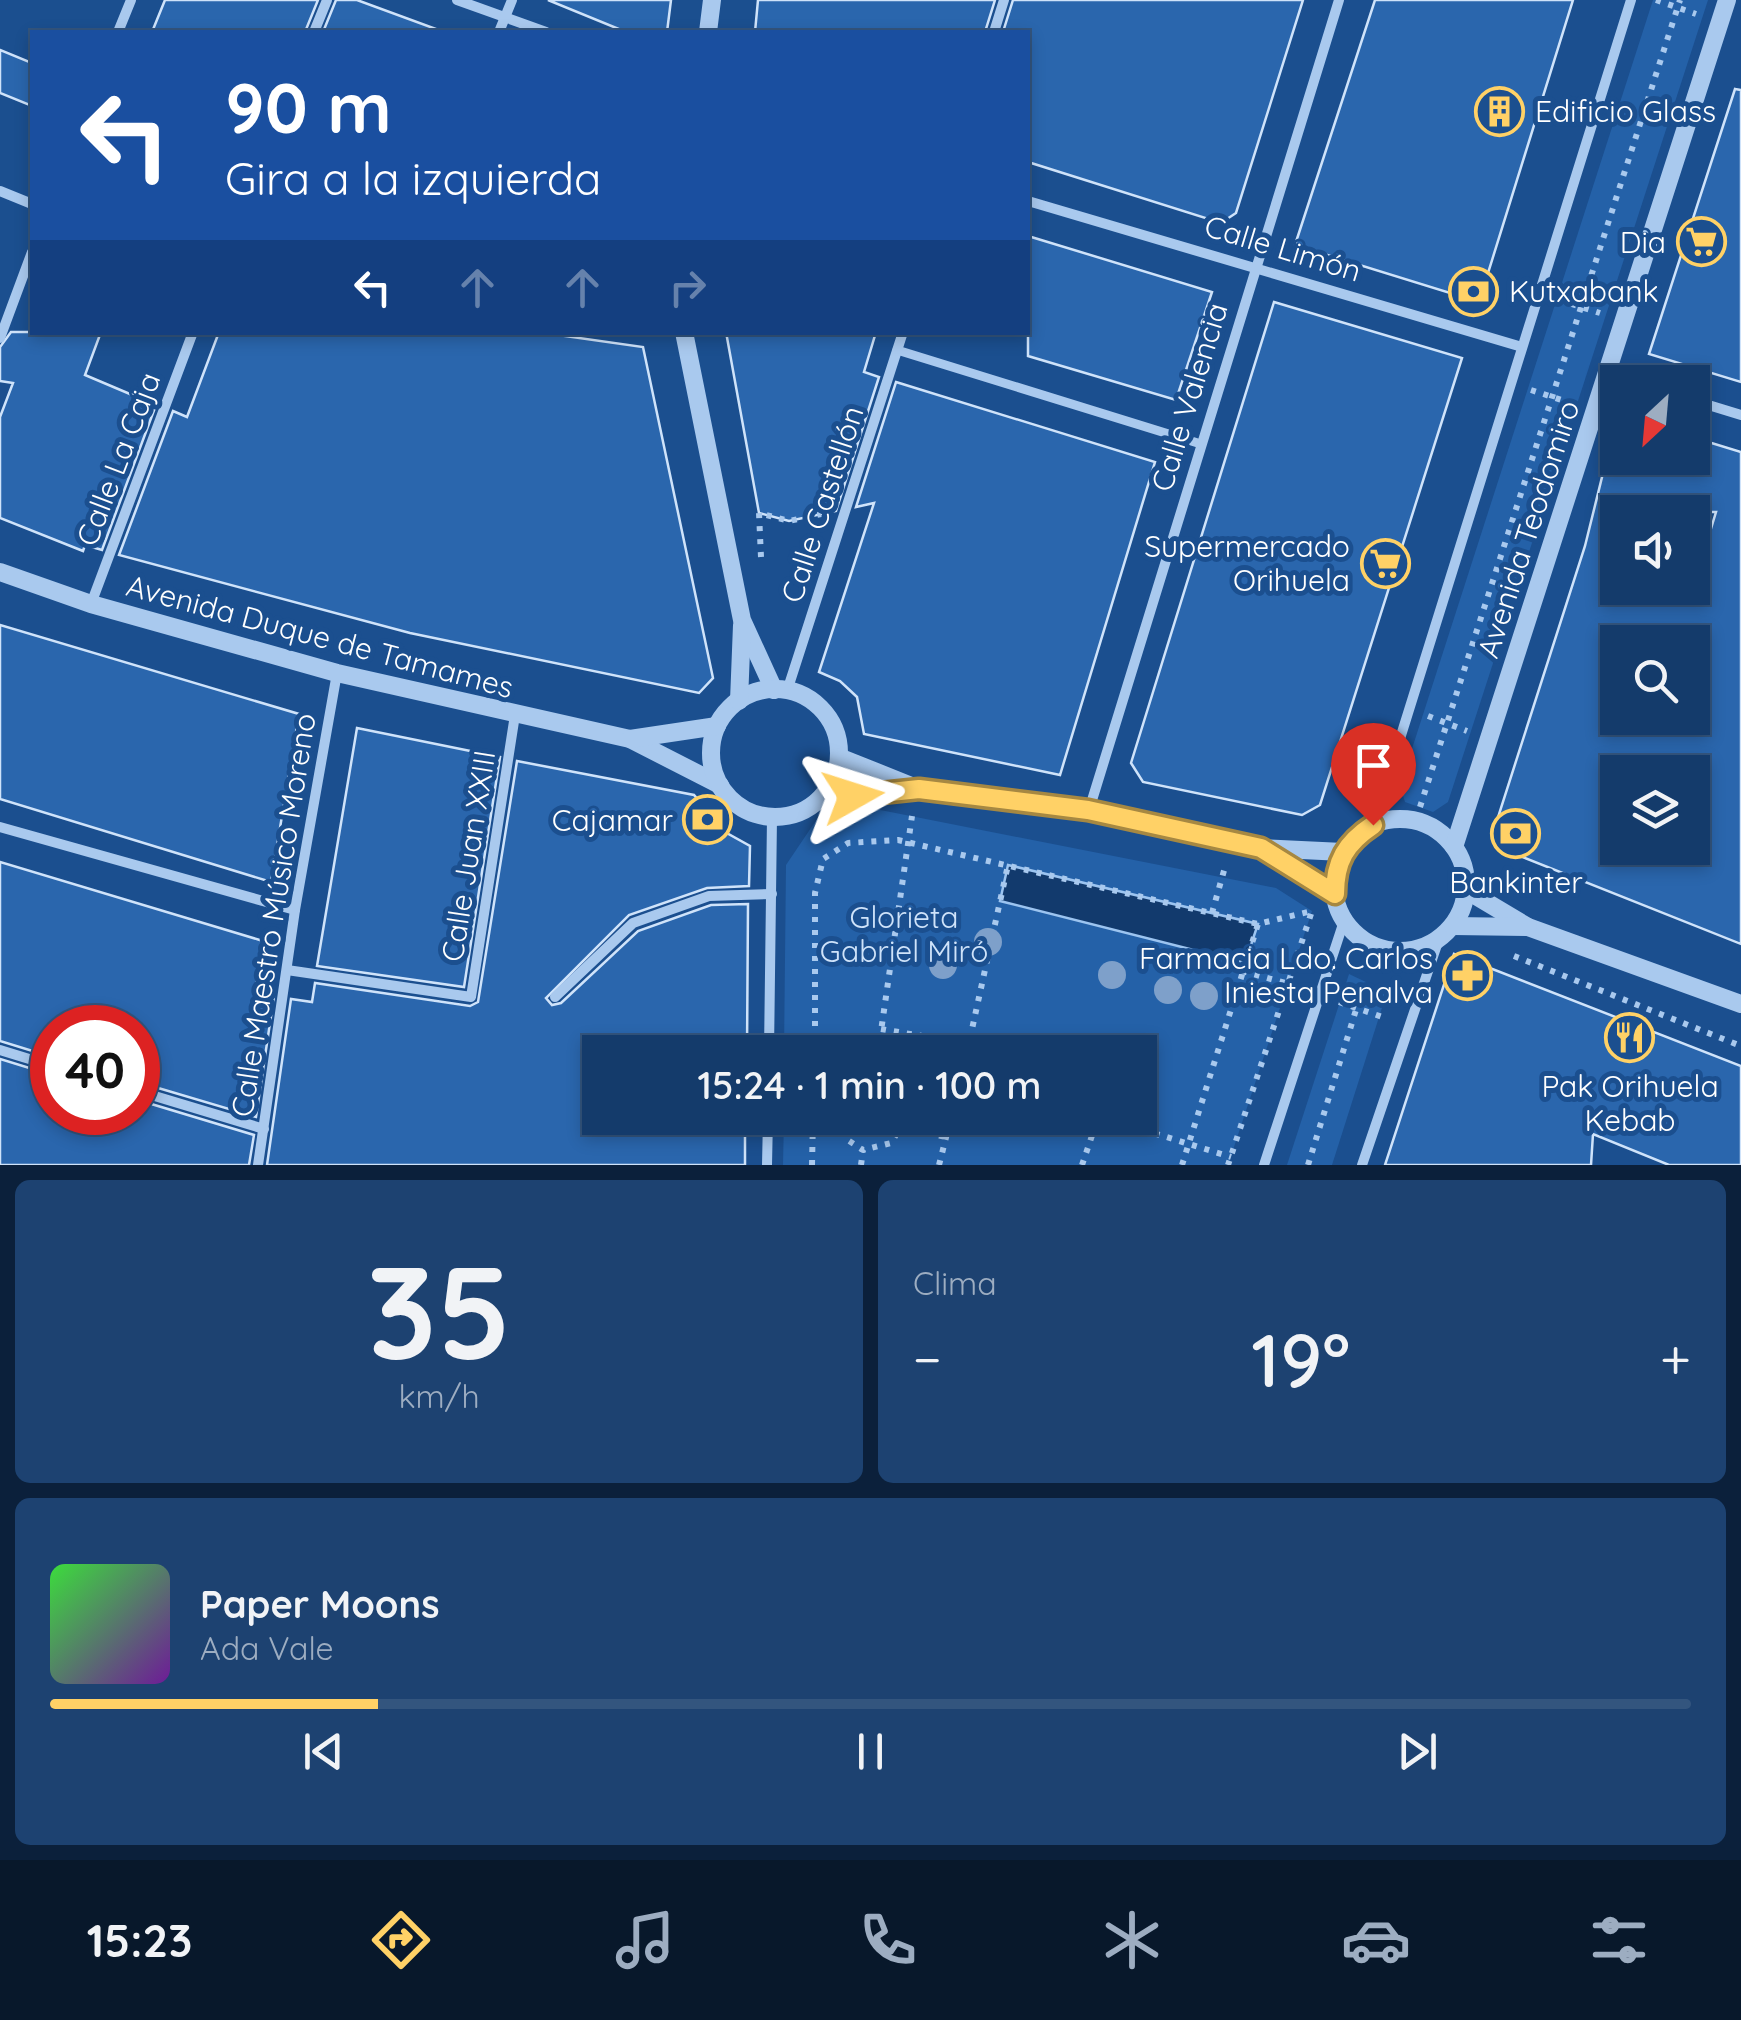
<!DOCTYPE html>
<html lang="es">
<head>
<meta charset="utf-8">
<style>
  :root { --surface:#143b6b; --page:#1d4271; --text:#f1f3f6; --muted:#9dadc1; --line:#33557e; --accent:#ffd166 }
  body { margin:0; font-family:Quicksand,sans-serif; background:var(--page); color:var(--text); height:100vh; display:flex; flex-direction:column; font-size:38px; white-space:nowrap }
  * { box-sizing:border-box; margin:0 }
  p { font-size:32px; color:var(--muted) }
  .icon { flex:none; width:55px; height:55px; fill:none; stroke:currentColor; stroke-width:2; stroke-linecap:round; stroke-linejoin:round }
  .map { position:relative; height:1165px; overflow:hidden }
  .drawer { display:flex; flex-direction:column; gap:15px; padding:15px; background:#0b203b; flex:1 }
  .drawer>* { flex:none }
  .hud { position:absolute; left:30px; top:30px; width:1000px; height:305px; border-radius:0px; box-shadow:0 5px 15px #0003,0 0 0 2px var(--line); background:#1a4fa0; color:#fff; overflow:hidden }
  .needle { width:65px; rotate:206deg }
  .controls { position:absolute; left:1600px; top:365px; display:grid; gap:20px }
  .controls a { display:grid; place-items:center; width:110px; height:110px; border-radius:0px; background:var(--surface); box-shadow:0 5px 15px #0003,0 0 0 2px var(--line); font-size:50px }
  .speed { position:absolute; left:30px; top:1005px; display:flex; gap:20px; font-size:50px; font-weight:700; text-align:center }
  .speed>* { display:grid; place-content:center; width:130px; height:130px; border-radius:50%; background:var(--surface); box-shadow:0 5px 15px #0003,0 0 0 2px var(--line); line-height:1 }
  .speed .limit { border:15px solid #d22; background:#fff; color:#111 }
  .pin { position:absolute; display:grid; place-items:center; width:85px; height:85px; color:#fff; margin:-102px -42px; border-radius:50% 50% 50% 0; rotate:-45deg; box-shadow:0 0 10px #0007 }
  .pin .icon { rotate:45deg }
  .me { position:absolute; width:110px; margin:-55px; rotate:84deg; stroke-linejoin:round; filter:drop-shadow(0 0 8px #0008) }
  .turn { display:flex; align-items:center; gap:35px; height:210px; padding:0 30px; font-size:45px }
  .turn .icon { width:130px; height:130px; stroke-width:2.5 }
  .turn b { display:block; font-size:70px; line-height:85px }
  .lanes { display:flex; align-items:center; height:95px; padding:0 30px; background:#0003; justify-content:center; gap:50px; direction:ltr }
  .lanes .off { opacity:.35 }
  .big { font-size:75px; font-weight:600; line-height:1.1 }
  .drawer .card { flex:1; display:flex; flex-direction:column; justify-content:center; gap:15px; min-width:0; padding:0 35px; border-radius:15px; background:var(--page) }
  .drawer .dial { align-items:center; gap:0 }
  .dial b { font-size:130px; line-height:1 }
  .song { display:flex; align-items:center; gap:30px }
  .cover { width:120px; height:120px; border-radius:15px; background:linear-gradient(135deg,hsl(120 70% 55%),hsl(280 70% 35%)) }
  .played { height:10px; border-radius:5px; background:linear-gradient(90deg,var(--accent) 20%,var(--line) 20%) }
  .keys { display:flex; justify-content:space-around; direction:ltr }
  .heat { display:flex; justify-content:space-between; align-items:center; font-size:55px; direction:ltr }
  .drawer .tiles { flex:1; display:grid; gap:15px; grid-template-columns:1fr 1fr }
  .card:last-child { grid-column:span 2 }
  .trip { position:absolute; left:582px; top:1035px; width:575px; height:100px; border-radius:0px; background:var(--surface); box-shadow:0 5px 15px #0003,0 0 0 2px var(--line); font-weight:600; line-height:100px; text-align:center }
  .tabs { display:flex; height:160px; justify-content:space-around; align-items:center; background:#08182b; color:var(--muted) }
  .tabs .icon { width:70px; height:70px }
  .tabs .active { color:var(--accent) }
  .tabs b { font-size:45px; color:var(--text) }
  .map>svg:first-child { display:block }
  .green { fill:#2461a8 }
  .water { fill:#123a6d; stroke:#9cc4f0; stroke-width:2.5 }
  .building { fill:#2a66ad; stroke:#cfe3fa; stroke-width:2.5; fill-rule:evenodd }
  .lines { fill:none; stroke-linecap:round; stroke-linejoin:round }
  .path { stroke:#a9c9ee; stroke-width:6; stroke-dasharray:5 8; stroke-linecap:butt }
  .pedestrian { stroke:#a9c9ee; stroke-width:9 }
  .minor { stroke:#a9c9ee; stroke-width:10 }
  .tertiary { stroke:#a9c9ee; stroke-width:18 }
  .tree { fill:#7ea0ca }
  .route-casing { stroke:#a68842; stroke-width:25 }
  .route { stroke:#ffd166; stroke-width:18 }
  .labels { text-anchor:middle; dominant-baseline:central; stroke-width:10; stroke-linejoin:round; paint-order:stroke }
  .poi-label { font-size:30px; fill:#fff; stroke:#1b4f8f; text-anchor:end }
  .street-label { font-size:30px; fill:#fff; stroke:#1b4f8f }
  .park-label { font-size:30px; fill:#cfe3fa; stroke:#1b4f8f }
</style>
</head>
<body>
<div class="map">
<svg width="1741" height="1165" viewBox="0 0 1741 1165">
  <rect width="100%" height="100%" fill="#1b4f8f"/>
  <!-- green -->
  <g class="green">
    <polygon points="1653,0 1708,0 1448,802 1433,812 1405,802 1400,786"/>
    <polygon points="850,804 1276,888 1312,911 1228,1165 783,1165 784,1118 1140,1118 1140,1052 784,1052 786,865 817,819"/>
    <polygon points="1349,974 1387,992 1332,1165 1287,1165"/>
  </g>
  <!-- water -->
  <polygon class="water" points="1008,865 1258,924 1245,963 1000,901"/>
  <!-- building -->
  <g class="building">
    <polygon points="165,0 318,0 305,32 152,32"/>
    <polygon points="336,0 357,0 436,29 435,32 323,32"/>
    <polygon points="548,0 671,0 667,32 626,32"/>
    <polygon points="758,0 995,0 985,32 755,32"/>
    <polygon points="1013,0 1303,0 1236,213 1221,223 1028,162 1028,32 1003,32"/>
    <polygon points="1375,0 1573,0 1479,302 1295,245"/>
    <polygon points="0,50 32,63 32,106 0,93"/>
    <polygon points="1735,89 1741,90 1741,382 1649,354"/>
    <polygon points="1028,236 1212,292 1176,400 1028,356"/>
    <polygon points="1274,302 1462,358 1320,805 1302,815 1143,782 1131,763"/>
    <polygon points="11,332 101,332 85,375 156,405 102,550 85,545 83,551 0,518 0,417 13,383 0,381 0,347"/>
    <polygon points="219,332 537,332 643,347 713,678 699,693 410,633 119,555 173,411 187,417"/>
    <polygon points="726,332 876,332 864,372 879,377 836,511 789,521 759,513"/>
    <polygon points="896,382 1155,462 1060,775 864,734 857,697 840,681 819,672 874,503 856,507"/>
    <path d="M1692 437 1741 452V944L1500 848 1492 836 1585 546 1606 461 1613 462 1618 449V458H1692ZM1618 512H1716L1693 588H1618ZM1618 642H1692V718H1618ZM1618 772H1692V848H1618Z"/>
    <polygon points="0,625 299,714 271,882 0,799"/>
    <polygon points="357,728 500,757 464,987 317,966"/>
    <polygon points="517,761 694,795 725,832 750,846 749,886 707,888 629,915 546,998 552,1005 561,1003 638,931 711,905 748,904 747,1052 600,1052 600,1118 745,1118 745,1165 267,1165 291,999 312,1002 315,983 470,1006 478,1002"/>
    <polygon points="0,862 263,941 255,993 274,996 256,1117 138,1082 138,1028 52,1028 52,1057 0,1041"/>
    <polygon points="1454,954 1741,1066 1741,1165 1669,1165 1593,1134 1591,1165 1385,1165"/>
    <polygon points="0,1059 52,1075 52,1112 138,1112 138,1100 254,1135 249,1165 0,1165"/>
  </g>
  <g class="lines">
    <!-- path -->
    <g class="path">
      <polyline points="1656,0 1696,14"/>
      <polyline points="1559,300 1600,313"/>
      <polyline points="1531,390 1571,403"/>
      <polyline points="761,557 759,513 789,521 821,514"/>
      <polyline points="1428,716 1467,731"/>
      <polyline points="1420,807 1680,0"/>
      <polyline points="1212,913 1225,867"/>
      <polyline points="1514,956 1741,1046"/>
      <polyline points="1242,971 1289,984"/>
      <polyline points="1339,1002 1388,1019"/>
      <polyline points="881,1029 969,1044"/>
      <polyline points="815,1052 815,893 823,859 848,843 898,840 1258,924 1312,911 1228,1165"/>
      <polyline points="878,1052 912,816"/>
      <polyline points="967,1052 1008,865"/>
      <polyline points="839,1118 846,1139 863,1150 891,1143 901,1127 900,1118"/>
      <polyline points="1105,1118 1231,1157"/>
      <polyline points="813,1120 839,1121"/>
      <polyline points="901,1127 946,1137"/>
      <polyline points="812,1165 813,1118"/>
      <polyline points="861,1165 863,1150"/>
      <polyline points="939,1165 951,1118"/>
      <polyline points="1082,1165 1098,1118"/>
      <polyline points="1182,1165 1258,924"/>
      <polyline points="1308,1165 1364,984"/>
    </g>
    <!-- pedestrian -->
    <polyline class="pedestrian" points="897,350 1201,444"/>
    <!-- minor -->
    <g class="minor">
      <polyline points="457,0 546,32"/>
      <polyline points="118,32 131,0"/>
      <polyline points="314,32 327,0"/>
      <polyline points="499,32 512,0"/>
      <polyline points="994,32 1004,0"/>
      <polyline points="0,191 32,204"/>
      <polyline points="1028,201 1522,347"/>
      <polyline points="0,338 32,252"/>
      <polyline points="1606,375 1634,382"/>
      <polyline points="1692,400 1741,415"/>
      <polyline points="91,604 193,332"/>
      <polyline points="787,691 903,332"/>
      <polyline points="1089,810 1339,0"/>
      <polyline points="1373,825 1631,0"/>
      <polyline points="0,827 295,910"/>
      <polyline points="287,970 471,997 515,715"/>
      <polyline points="555,997 633,923 709,896 772,894"/>
      <polyline points="0,1050 52,1066"/>
      <polyline points="769,1052 772,817"/>
      <polyline points="138,1091 264,1129"/>
      <polyline points="258,1165 295,910 337,673"/>
      <polyline points="767,1165 768,1118"/>
      <polyline points="1264,1165 1344,921"/>
      <polyline points="1362,1165 1439,939"/>
    </g>
    <!-- tertiary -->
    <g class="tertiary">
      <polyline points="708,32 712,0"/>
      <polyline points="684,332 742,620 774,690"/>
      <polyline points="0,572 91,604 337,673 630,739 720,785"/>
      <circle cx="775" cy="753" r="64"/>
      <polyline points="739,701 742,625"/>
      <polyline points="630,739 717,726"/>
      <polyline points="839,757 914,787"/>
      <polyline points="820,799 919,789 1089,810 1261,848 1343,852"/>
      <circle cx="1400" cy="885" r="66"/>
      <polyline points="1454,847 1727,0"/>
      <polyline points="1265,851 1335,894"/>
      <polyline points="1466,890 1528,927 1741,1004"/>
      <polyline points="1453,926 1528,927"/>
    </g>
  </g>
  <!-- trees -->
  <g class="tree">
    <circle cx="988" cy="942" r="14"/>
    <circle cx="943" cy="965" r="14"/>
    <circle cx="1112" cy="975" r="14"/>
    <circle cx="1168" cy="990" r="14"/>
    <circle cx="1204" cy="996" r="14"/>
  </g>
  <g class="lines">
    <defs>
      <path id="route" d="M853 796 919 789 1088 810 1261 848 1335 894C1335 861 1346 843 1373 825"/>
    </defs>
    <!-- route casing -->
    <use href="#route" class="route-casing"/>
    <!-- route -->
    <use href="#route" class="route"/>
  </g>
  <!-- icons -->
  <defs>
    <symbol id="building-ring" viewBox="-11 -11 22 22"><circle r="9.5" fill="#1b4f8f" stroke="#ffd166" stroke-width="1.5"/><path d="M-4-6H4V6H1V3H-1V6H-4ZM-2.5-4.3h1.7v1.8h-1.7ZM.8-4.3h1.7v1.8H.8ZM-2.5-1h1.7V.8h-1.7ZM.8-1h1.7V.8H.8Z" fill="#ffd166"/></symbol>
    <symbol id="supermarket-ring" viewBox="-11 -11 22 22"><circle r="9.5" fill="#1b4f8f" stroke="#ffd166" stroke-width="1.5"/><path d="M-6-5.5h2.5l.6 2H6L4.5 2H-2.5L-4.4-4H-6ZM-1.5 3.2a1.3 1.3 0 1 0 .1 0ZM3 3.2a1.3 1.3 0 1 0 .1 0Z" fill="#ffd166"/></symbol>
    <symbol id="bank-ring" viewBox="-11 -11 22 22"><circle r="9.5" fill="#1b4f8f" stroke="#ffd166" stroke-width="1.5"/><path d="M-6-4H6V4H-6ZM0-2.3a2.3 2.3 0 1 0 0 4.6a2.3 2.3 0 1 0 0-4.6Z" fill="#ffd166"/></symbol>
    <symbol id="pharmacy-ring" viewBox="-11 -11 22 22"><circle r="9.5" fill="#1b4f8f" stroke="#ffd166" stroke-width="1.5"/><path d="M-2-6h4v4h4v4h-4v4h-4v-4h-4v-4h4Z" fill="#ffd166"/></symbol>
    <symbol id="restaurant-ring" viewBox="-11 -11 22 22"><circle r="9.5" fill="#1b4f8f" stroke="#ffd166" stroke-width="1.5"/><path d="M-5-6h1v4h1v-4h1v4h1v-4h1v5L-1.5 .5V6h-2V.5L-5-1ZM5-6V6H3V1.5H1.5Q1.5-4 5-6Z" fill="#ffd166"/></symbol>
  </defs>
  <g fill-rule="evenodd">
    <use href="#building-ring" x="1472" y="84" width="55" height="55"/>
    <use href="#supermarket-ring" x="1674" y="214" width="55" height="55"/>
    <use href="#bank-ring" x="1446" y="264" width="55" height="55"/>
    <use href="#supermarket-ring" x="1358" y="536" width="55" height="55"/>
    <use href="#bank-ring" x="680" y="792" width="55" height="55"/>
    <use href="#bank-ring" x="1488" y="806" width="55" height="55"/>
    <use href="#pharmacy-ring" x="1440" y="948" width="55" height="55"/>
    <use href="#restaurant-ring" x="1602" y="1010" width="55" height="55"/>
  </g>
  <g class="labels">
    <!-- poi labels -->
    <g class="poi-label">
      <text x="1535" y="111" text-anchor="start">Edificio Glass</text>
      <text x="1666" y="242">Dia</text>
      <text x="1509" y="291" text-anchor="start">Kutxabank</text>
      <text x="1350" y="546">Supermercado<tspan x="1350" dy="34">Orihuela</tspan></text>
      <text x="673" y="820">Cajamar</text>
      <text x="1516" y="882" text-anchor="middle">Bankinter</text>
      <text x="1433" y="958">Farmacia Ldo. Carlos<tspan x="1433" dy="34">Iniesta Penalva</tspan></text>
      <text x="1630" y="1086" text-anchor="middle">Pak Orihuela<tspan x="1630" dy="34">Kebab</tspan></text>
    </g>
    <!-- street labels -->
    <g class="street-label">
      <text transform="translate(1283 248) rotate(17)">Calle Limón</text>
      <text transform="translate(1189 397) rotate(-73)">Calle Valencia</text>
      <text transform="translate(118 459) rotate(-69)">Calle La Caja</text>
      <text transform="translate(822 504) rotate(-72)">Calle Castellón</text>
      <text transform="translate(1528 529) rotate(-72)">Avenida Teodomiro</text>
      <text transform="translate(320 636) rotate(15)">Avenida Duque de Tamames</text>
      <text transform="translate(468 856) rotate(-81)">Calle Juan XXIII</text>
      <text transform="translate(273 915) rotate(-81)">Calle Maestro Músico Moreno</text>
    </g>
    <!-- park labels -->
    <g class="park-label">
      <text x="904" y="917">Glorieta<tspan x="904" dy="34">Gabriel Miró</tspan></text>
    </g>
  </g>
</svg>
<div class="controls">
<a><svg class="needle" viewBox="-14 -14 28 28"><path d="M0-13l5 13h-10z" fill="#e53935"/><path d="M0 13l5-13h-10z" fill="#9dadc1"/></svg></a>
<a><svg class="icon" aria-label="sound" viewBox="0 0 24 24"><path d="M4 9h4l5-4v14l-5-4H4zM17 9q2 3 0 6"/></svg></a>
<a><svg class="icon" aria-label="search" viewBox="0 0 24 24"><circle cx="10" cy="10" r="6"/><path d="M15 15l6 6"/></svg></a>
<a><svg class="icon" aria-label="layers" viewBox="0 0 24 24"><path d="M12 4l9 5-9 5-9-5zM3 14l9 5 9-5"/></svg></a>
</div>
<div class="speed"><div class="limit">40</div></div>
<div class="pin" style="left:1373px;top:825px;background:#d93025"><svg class="icon" aria-label="arrive" viewBox="0 0 24 24"><path d="M6 21V4h12l-3 4 3 4H6"/></svg></div>
<svg class="me" style="left:853px;top:796px" viewBox="-20 -20 40 40"><path d="M0-17L14 15 0 8-14 15z" fill="#ffd166" stroke="#fff" stroke-width="4"/></svg>
<div class="trip">15:24 · 1 min · 100 m</div>
<div class="hud">
<div class="turn"><svg class="icon" aria-label="left" viewBox="0 0 24 24"><path d="M17 20v-9H6M10 6l-5 5 5 5"/></svg><div><b>90 m</b>Gira a la izquierda</div></div>
<div class="lanes"><svg class="icon" aria-label="left" viewBox="0 0 24 24"><path d="M17 20v-9H6M10 6l-5 5 5 5"/></svg><svg class="icon off" aria-label="ahead" viewBox="0 0 24 24"><path d="M12 20V5M6 11l6-6 6 6"/></svg><svg class="icon off" aria-label="ahead" viewBox="0 0 24 24"><path d="M12 20V5M6 11l6-6 6 6"/></svg><svg class="icon off" aria-label="right" viewBox="0 0 24 24"><path d="M7 20v-9h11M14 6l5 5-5 5"/></svg></div>
</div>
</div>
<section class="drawer">
<div class="tiles">
<div class="card dial"><b>35</b><p>km/h</p></div>
<div class="card"><p>Clima</p>
<div class="heat"><a>−</a><b class="big">19°</b><a>+</a></div>
</div>
<div class="card">
<div class="song"><i class="cover"></i><div><b>Paper Moons</b><p>Ada Vale</p></div></div>
<div class="played"></div>
<div class="keys"><svg class="icon" aria-label="previous" viewBox="0 0 24 24"><path d="M18 5L8 12l10 7zM5 5v14"/></svg><svg class="icon" aria-label="pause" viewBox="0 0 24 24"><path d="M8 5v14M16 5v14"/></svg><svg class="icon" aria-label="next" viewBox="0 0 24 24"><path d="M6 5l10 7-10 7zM19 5v14"/></svg></div>
</div>
</div>
</section>
<nav class="tabs">
<b>15:23</b>
<svg class="icon active" aria-label="directions" viewBox="0 0 24 24"><path d="M12 3l9 9-9 9-9-9zM9 14v-3h6M13 9l2 2-2 2"/></svg>
<svg class="icon" aria-label="music" viewBox="0 0 24 24"><path d="M9 18V5l10-2v13"/><circle cx="6" cy="18" r="3"/><circle cx="16" cy="16" r="3"/></svg>
<svg class="icon" aria-label="phone" viewBox="0 0 24 24"><path d="M5 4h4l2 5-3 2q2 4 5 5l2-3 5 2v4C11 20 4 13 5 4z"/></svg>
<svg class="icon" aria-label="climate" viewBox="0 0 24 24"><path d="M12 3v18M4 7l16 10M4 17L20 7"/></svg>
<svg class="icon" aria-label="car" viewBox="0 0 24 24"><path d="M5 17H2v-5l4-1 3-4h7l3 4 3 1v5h-3M9 17h6M6 11h13"/><circle cx="7" cy="17" r="2"/><circle cx="17" cy="17" r="2"/></svg>
<svg class="icon" aria-label="filters" viewBox="0 0 24 24"><path d="M4 7h16M4 17h16"/><circle cx="9" cy="7" r="2"/><circle cx="15" cy="17" r="2"/></svg>
</nav>
</body>
</html>
